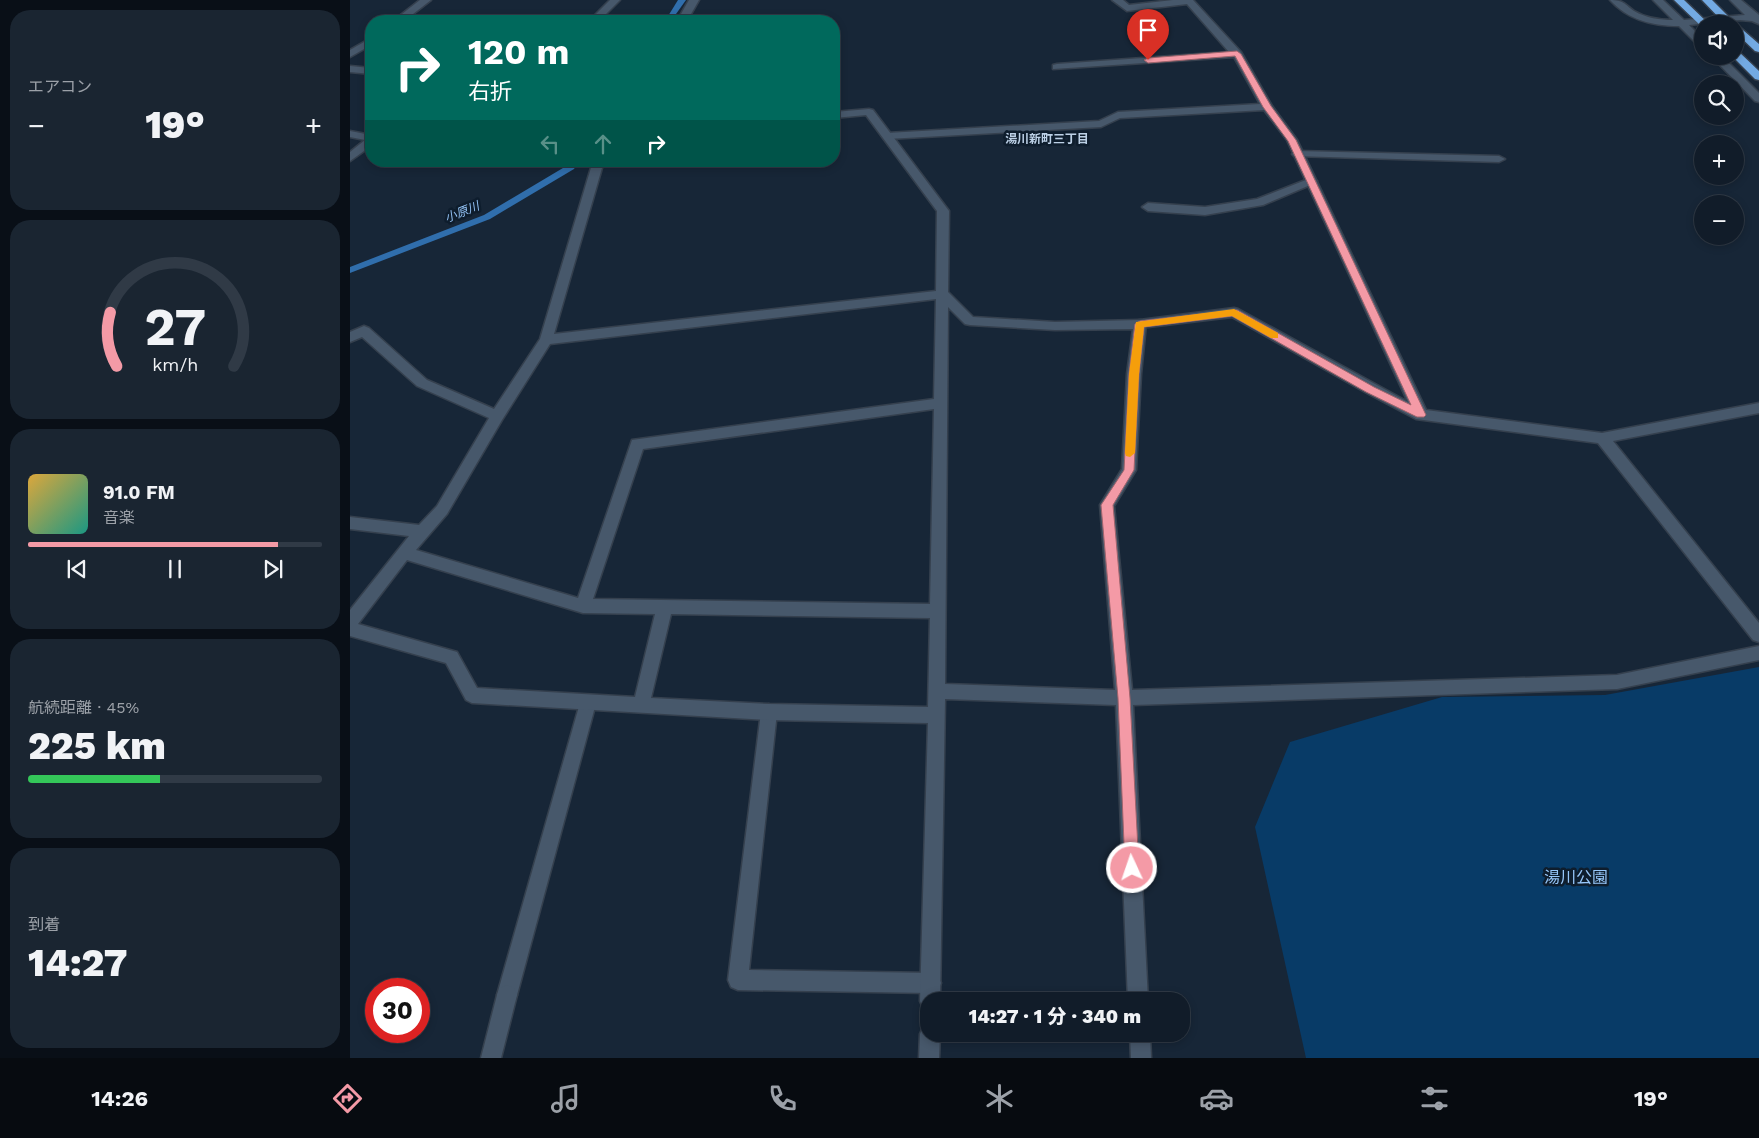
<!DOCTYPE html>
<html lang="ja">
<head>
<meta charset="utf-8">
<style>
  :root { --surface:#111c29; --page:#1a2531; --text:#f1f3f6; --muted:#9ca1a8; --line:#303a46; --accent:#f49aa6 }
  body { margin:0; font-family:"Work Sans","Noto Sans JP",sans-serif; background:var(--page); color:var(--text); height:100vh; display:flex; flex-direction:column; font-size:19px; white-space:nowrap }
  * { box-sizing:border-box; margin:0 }
  p { font-size:16px; color:var(--muted) }
  .icon { flex:none; width:28px; height:28px; fill:none; stroke:currentColor; stroke-width:2; stroke-linecap:round; stroke-linejoin:round }
  .map { position:relative; flex:1; overflow:hidden }
  .panel { display:flex; flex-direction:column; gap:10px; padding:10px; background:#090f17; width:350px }
  .panel>* { flex:none }
  .guide { position:absolute; left:15px; top:15px; width:475px; height:152px; border-radius:20px; box-shadow:0 2px 8px #0003,0 0 0 1px var(--line); background:#00695c; color:#fff; overflow:hidden }
  .controls { position:absolute; left:1344px; top:15px; display:grid; gap:10px }
  .controls a { display:grid; place-items:center; width:50px; height:50px; border-radius:50%; background:var(--surface); box-shadow:0 2px 8px #0003,0 0 0 1px var(--line); font-size:25px }
  .speed { position:absolute; left:15px; top:978px; display:flex; gap:10px; font-size:25px; font-weight:700; text-align:center }
  .speed>* { display:grid; place-content:center; width:65px; height:65px; border-radius:50%; background:var(--surface); box-shadow:0 2px 8px #0003,0 0 0 1px var(--line); line-height:1 }
  .speed .limit { border:8px solid #d22; background:#fff; color:#111 }
  .pin { position:absolute; display:grid; place-items:center; width:42px; height:42px; color:#fff; margin:-51px -21px; border-radius:50% 50% 50% 0; rotate:-45deg; box-shadow:0 0 5px #0007 }
  .pin .icon { rotate:45deg }
  .me { position:absolute; width:55px; margin:-28px; rotate:357deg; stroke-linejoin:round; filter:drop-shadow(0 0 4px #0008) }
  .turn { display:flex; align-items:center; gap:18px; height:105px; padding:0 20px; font-size:22px }
  .turn .icon { width:65px; height:65px; stroke-width:2.5 }
  .turn b { display:block; font-size:35px; line-height:42px }
  .lanes { display:flex; align-items:center; height:48px; padding:0 20px; background:#0003; justify-content:center; gap:25px; direction:ltr }
  .lanes .off { opacity:.35 }
  .big { font-size:38px; font-weight:800; line-height:1.1 }
  .panel .widget { flex:1; display:flex; flex-direction:column; justify-content:center; gap:8px; min-width:0; padding:0 18px; border-radius:20px; background:var(--page) }
  .panel .dial { align-items:center; gap:0 }
  .dial svg { height:130px; overflow:visible; fill:none; stroke:var(--line); stroke-width:7; stroke-linecap:round; text-anchor:middle }
  .dial text { fill:var(--text); stroke:none }
  .song { display:flex; align-items:center; gap:15px }
  .cover { width:60px; height:60px; border-radius:8px; background:linear-gradient(135deg,hsl(40 70% 55%),hsl(170 70% 35%)) }
  .played { height:5px; border-radius:2px; background:linear-gradient(90deg,var(--accent) 85%,var(--line) 85%) }
  .keys { display:flex; justify-content:space-around; direction:ltr }
  .heat { display:flex; justify-content:space-between; align-items:center; font-size:28px; direction:ltr }
  .charge { height:8px; border-radius:4px; background:linear-gradient(90deg,#34c759 45%,var(--line) 0) }
  .trip { position:absolute; left:570px; top:992px; width:270px; height:50px; border-radius:20px; background:var(--surface); box-shadow:0 2px 8px #0003,0 0 0 1px var(--line); font-weight:800; line-height:50px; text-align:center }
  .menu { display:flex; height:80px; justify-content:space-around; align-items:center; background:#070b10; color:var(--muted) }
  .menu .icon { width:35px; height:35px }
  .menu .active { color:var(--accent) }
  .menu b { font-size:22px; color:var(--text) }
  main { display:flex; flex:1; min-height:0 }
  .map>svg:first-child { display:block }
  .green { fill:#083b67 }
  .lines { fill:none; stroke-linecap:round; stroke-linejoin:round }
  .stream { fill:#306eac; fill-rule:evenodd }
  .lane-casing { stroke:#35404e; stroke-width:3 }
  .street-casing { stroke:#35404e; stroke-width:3 }
  .highway-casing { stroke:#35404e; stroke-width:3 }
  .lane { fill:#47586b; fill-rule:evenodd }
  .street { fill:#47586b; fill-rule:evenodd }
  .highway { fill:#73aae3; fill-rule:evenodd }
  .route { fill:#f49aa6; stroke:#9f646c }
  .slow { fill:#f59e0b }
  .labels { text-anchor:middle; dominant-baseline:central; stroke-width:5; stroke-linejoin:round; paint-order:stroke }
  .far-neighbourhood-label { font-size:12px; font-weight:bold; fill:#bcd0e6; stroke:#0e1d2d }
  .far-water-label { font-size:12px; font-style:italic; fill:#94c3f6; stroke:#0e1d2d }
  .near-park-label { font-size:16px; fill:#96c6f9; stroke:#0e1d2d }
</style>
</head>
<body>
<main>
<section class="panel">
<div class="widget"><p>エアコン</p>
<div class="heat"><a>−</a><b class="big">19°</b><a>+</a></div>
</div>
<div class="widget dial"><svg viewBox="0 0 100 80">
<path d="M14 69A42 42 0 1 1 86 69"/>
<path d="M14 69A42 42 0 0 1 10 36" stroke="#f49aa6"/>
<text x="50" y="56" font-size="32" font-weight="700">27</text>
<text x="50" y="72" font-size="11">km/h</text>
</svg></div>
<div class="widget">
<div class="song"><i class="cover"></i><div><b>91.0 FM</b><p>音楽</p></div></div>
<div class="played"></div>
<div class="keys"><svg class="icon" aria-label="previous" viewBox="0 0 24 24"><path d="M18 5L8 12l10 7zM5 5v14"/></svg><svg class="icon" aria-label="pause" viewBox="0 0 24 24"><path d="M8 5v14M16 5v14"/></svg><svg class="icon" aria-label="next" viewBox="0 0 24 24"><path d="M6 5l10 7-10 7zM19 5v14"/></svg></div>
</div>
<div class="widget"><p>航続距離 · 45%</p><b class="big">225 km</b><div class="charge"></div></div>
<div class="widget"><p>到着</p><b class="big">14:27</b></div>
</section>
<div class="map">
<svg width="1409" height="1058" viewBox="0 0 1409 1058">
  <rect width="100%" height="100%" fill="#172637"/>
  <!-- green -->
  <polygon class="green" points="1409,667 1409,1058 956,1058 905,827 940,742 1092,697 1255,695"/>
  <g class="lines">
    <!-- stream -->
    <g class="stream">
      <polygon points="328,0 336,0 321,21 315,21"/>
      <polygon points="221,161 229,161 224,169 140,219 0,273 0,267 134,215 218,165"/>
    </g>
    <defs>
      <g id="lane">
        <polygon points="762,0 773,0 779,5 823,0 843,0 891,52 922,106 947,140 1076,410 1252,433 1409,403 1409,413 1263,441 1409,623 1409,642 1403,640 1248,443 1066,419 1015,392 882,317 790,328 785,327 784,324 785,321 790,320 884,308 888,309 1058,402 937,140 914,110 770,118 751,127 537,139 532,136 537,133 749,121 768,112 910,104 884,57 703,69 703,65 707,64 879,52 837,4 777,11"/>
        <polygon points="238,695 244,698 246,703 167,995 164,1002 157,1005 150,1002 147,995 230,703 232,698"/>
        <polygon points="419,704 425,707 427,712 399,970 581,973 588,976 591,983 588,990 581,993 388,990 381,987 378,980 411,712 413,707"/>
      </g>
      <g id="street">
        <polygon points="70,0 81,0 54,21 43,21"/>
        <polygon points="260,0 270,0 249,21 239,21"/>
        <polygon points="339,0 349,0 337,21 327,21"/>
        <path d="M1260 0C1274 0 1274 4 1284 11 1296 18 1310 20 1323 20L1303 0H1313L1334 20 1395 15 1380 0H1391L1409 15V24L1402 21 1390 20 1339 25 1352 38V46L1348 45 1329 26C1303 26 1278 20 1260 0Z"/>
        <polygon points="21,38 21,45 0,57 0,50"/>
        <polygon points="1361,56 1372,56 1409,93 1409,102 1405,101"/>
        <polygon points="0,66 21,68 21,74 0,72"/>
        <path d="M519 109 523 110 599 211 598 292 623 317 705 322 790 320 795 321 796 324 791 374 786 470 764 506 782 690 1267 675 1409 646V660L1267 689 783 705 798 1001H778L766 705 595 699 590 1001H579V1010L573 1008 570 1001 578 723 419 720 122 703 116 700 96 663 0 636V610L59 536 0 529V517L69 525 87 506 139 418 67 386 12 337 0 342V332L14 326 19 328 77 380 144 409 190 339 243 161H254L204 334 586 291 587 211 516 115 484 118V112ZM586 299 584 399 282 440 228 598 66 550 97 514 152 420 200 344ZM598 307 615 324 620 325 705 330 783 329 777 374 772 469 750 505 765 690 595 684ZM584 409 580 604 243 599 293 449ZM57 560 233 613 305 614 285 697 127 688 107 652 8 624ZM321 614 580 618 578 707 419 704 301 698Z"/>
        <polygon points="0,131 21,135 21,146 0,161 0,152 15,140 0,137"/>
        <polygon points="948,151 1149,156 1155,159 1149,162 944,156 942,154 944,152"/>
        <polygon points="961,178 967,181 965,183 913,205 855,215 798,211 792,207 798,203 855,207 907,199"/>
        <polygon points="157,985 164,988 167,995 151,1058 131,1058 147,995 150,988"/>
        <polygon points="579,1024 579,1034 590,1034 589,1058 569,1058 570,1034 573,1027"/>
        <polygon points="780,1034 800,1034 801,1058 781,1058"/>
      </g>
      <g id="highway">
        <polygon points="1324,0 1334,0 1359,24 1352,24 1352,27 1351,26"/>
        <polygon points="1352,0 1362,0 1386,24 1409,44 1409,52 1405,51 1385,32 1385,24 1375,24"/>
        <polygon points="1385,51 1389,52 1409,71 1409,80 1405,79 1382,56 1385,56"/>
      </g>
    </defs>
    <!-- lane casing -->
    <use href="#lane" class="lane-casing"/>
    <!-- street casing -->
    <use href="#street" class="street-casing"/>
    <!-- highway casing -->
    <use href="#highway" class="highway-casing"/>
    <!-- lane -->
    <use href="#lane" class="lane"/>
    <!-- street -->
    <use href="#street" class="street"/>
    <!-- highway -->
    <use href="#highway" class="highway"/>
  </g>
  <!-- route -->
  <polygon class="route" points="887,51 891,54 921,106 946,140 1076,415 1074,417 1067,417 1016,392 882,316 794,327 789,374 784,470 763,505 780,698 789,868 787,873 782,875 777,873 775,868 768,698 751,505 774,470 779,374 785,324 790,321 887,310 1024,387 1061,405 938,141 913,107 885,56 798,63 794,60 798,58"/>
  <!-- slow -->
  <polygon class="slow" points="884,309 928,333 928,338 921,338 882,316 794,327 789,374 785,453 780,457 776,456 775,453 779,374 786,322"/>
  <g class="labels">
    <!-- far-neighbourhood labels -->
    <g class="far-neighbourhood-label">
      <text x="697" y="139">湯川新町三丁目</text>
    </g>
    <!-- far-water labels -->
    <g class="far-water-label">
      <text transform="translate(112 212) rotate(-22)">小原川</text>
    </g>
    <!-- near-park labels -->
    <g class="near-park-label">
      <text x="1226" y="877">湯川公園</text>
    </g>
  </g>
</svg>
<div class="controls">
<a><svg class="icon" aria-label="sound" viewBox="0 0 24 24"><path d="M4 9h4l5-4v14l-5-4H4zM17 9q2 3 0 6"/></svg></a>
<a><svg class="icon" aria-label="search" viewBox="0 0 24 24"><circle cx="10" cy="10" r="6"/><path d="M15 15l6 6"/></svg></a>
<a>+</a>
<a>−</a>
</div>
<div class="speed"><div class="limit">30</div></div>
<div class="pin" style="left:798px;top:60px;background:#d93025"><svg class="icon" aria-label="arrive" viewBox="0 0 24 24"><path d="M6 21V4h12l-3 4 3 4H6"/></svg></div>
<svg class="me" style="left:782px;top:868px" viewBox="-20 -20 40 40"><circle r="17" fill="#f49aa6" stroke="#fff" stroke-width="3"/><path d="M0-11L8 9 0 5-8 9z" fill="#fff"/></svg>
<div class="trip">14:27 · 1 分 · 340 m</div>
<div class="guide">
<div class="turn"><svg class="icon" aria-label="right" viewBox="0 0 24 24"><path d="M7 20v-9h11M14 6l5 5-5 5"/></svg><div><b>120 m</b>右折</div></div>
<div class="lanes"><svg class="icon off" aria-label="left" viewBox="0 0 24 24"><path d="M17 20v-9H6M10 6l-5 5 5 5"/></svg><svg class="icon off" aria-label="ahead" viewBox="0 0 24 24"><path d="M12 20V5M6 11l6-6 6 6"/></svg><svg class="icon" aria-label="right" viewBox="0 0 24 24"><path d="M7 20v-9h11M14 6l5 5-5 5"/></svg></div>
</div>
</div>
</main>
<nav class="menu">
<b>14:26</b>
<svg class="icon active" aria-label="directions" viewBox="0 0 24 24"><path d="M12 3l9 9-9 9-9-9zM9 14v-3h6M13 9l2 2-2 2"/></svg>
<svg class="icon" aria-label="music" viewBox="0 0 24 24"><path d="M9 18V5l10-2v13"/><circle cx="6" cy="18" r="3"/><circle cx="16" cy="16" r="3"/></svg>
<svg class="icon" aria-label="phone" viewBox="0 0 24 24"><path d="M5 4h4l2 5-3 2q2 4 5 5l2-3 5 2v4C11 20 4 13 5 4z"/></svg>
<svg class="icon" aria-label="climate" viewBox="0 0 24 24"><path d="M12 3v18M4 7l16 10M4 17L20 7"/></svg>
<svg class="icon" aria-label="car" viewBox="0 0 24 24"><path d="M5 17H2v-5l4-1 3-4h7l3 4 3 1v5h-3M9 17h6M6 11h13"/><circle cx="7" cy="17" r="2"/><circle cx="17" cy="17" r="2"/></svg>
<svg class="icon" aria-label="filters" viewBox="0 0 24 24"><path d="M4 7h16M4 17h16"/><circle cx="9" cy="7" r="2"/><circle cx="15" cy="17" r="2"/></svg>
<b>19°</b>
</nav>
</body>
</html>
